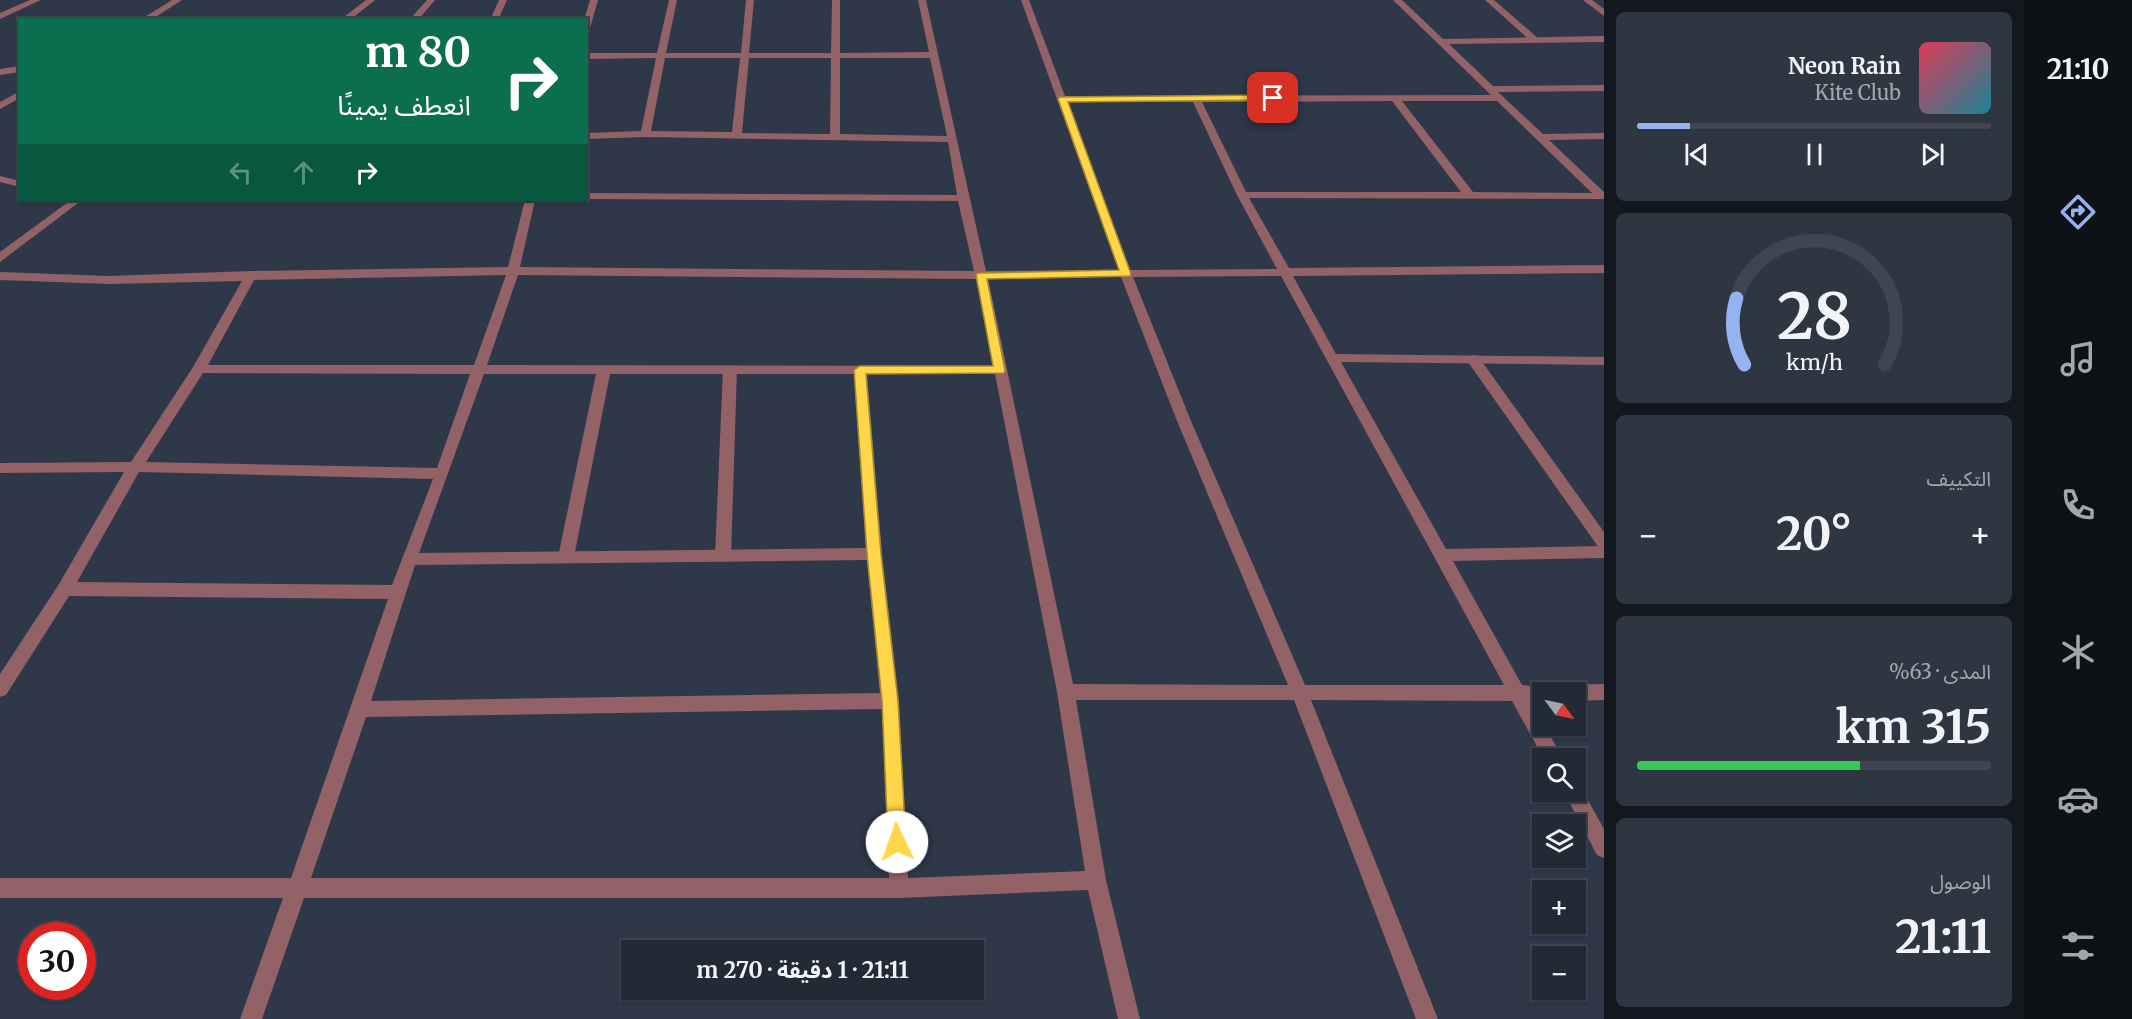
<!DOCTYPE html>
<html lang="ar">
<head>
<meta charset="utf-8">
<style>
  :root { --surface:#222a36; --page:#2e3642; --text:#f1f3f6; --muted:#a2a7ad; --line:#3f4651; --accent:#95b2f1 }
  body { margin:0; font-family:Merriweather,"Noto Sans Arabic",serif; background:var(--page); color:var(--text); direction:rtl; height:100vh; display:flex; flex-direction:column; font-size:22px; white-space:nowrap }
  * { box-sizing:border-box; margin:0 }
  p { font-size:20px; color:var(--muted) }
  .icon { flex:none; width:33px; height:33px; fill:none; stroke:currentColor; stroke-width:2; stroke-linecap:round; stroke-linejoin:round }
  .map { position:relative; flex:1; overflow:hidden; direction:ltr }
  .panel { display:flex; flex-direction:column; gap:12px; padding:12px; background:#13171e; width:420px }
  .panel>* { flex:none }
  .hud { position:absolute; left:18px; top:18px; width:570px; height:183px; border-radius:0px; box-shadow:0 2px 4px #0004,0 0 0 2px var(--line); direction:rtl; background:#0b6e4f; color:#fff; overflow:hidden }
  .needle { width:39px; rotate:123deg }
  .tools { position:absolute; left:1532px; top:682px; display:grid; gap:12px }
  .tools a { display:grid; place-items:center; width:54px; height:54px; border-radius:0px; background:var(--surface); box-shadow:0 2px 4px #0004,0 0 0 2px var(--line); font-size:30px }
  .speed { position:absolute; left:18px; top:922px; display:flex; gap:12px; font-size:30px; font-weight:700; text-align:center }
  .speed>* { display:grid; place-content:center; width:78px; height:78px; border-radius:50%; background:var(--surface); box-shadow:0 2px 4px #0004,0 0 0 2px var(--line); line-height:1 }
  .speed .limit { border:9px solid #d22; background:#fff; color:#111 }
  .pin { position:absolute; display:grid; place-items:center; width:51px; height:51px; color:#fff; margin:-26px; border-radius:12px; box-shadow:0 3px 9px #0006 }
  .me { position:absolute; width:66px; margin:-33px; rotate:357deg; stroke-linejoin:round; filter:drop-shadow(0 0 4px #0008) }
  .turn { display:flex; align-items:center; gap:21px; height:126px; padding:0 18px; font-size:27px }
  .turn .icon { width:78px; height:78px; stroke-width:2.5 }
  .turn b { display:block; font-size:42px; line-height:51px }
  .lanes { display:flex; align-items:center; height:57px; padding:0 18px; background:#0003; justify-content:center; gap:30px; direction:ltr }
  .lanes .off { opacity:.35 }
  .big { font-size:45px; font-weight:700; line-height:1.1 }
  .panel .tile { flex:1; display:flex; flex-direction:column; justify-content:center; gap:9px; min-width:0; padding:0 21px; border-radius:9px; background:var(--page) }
  .panel .dial { align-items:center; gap:0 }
  .dial svg { height:156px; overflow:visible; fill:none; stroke:var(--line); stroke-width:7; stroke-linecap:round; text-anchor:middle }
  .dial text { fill:var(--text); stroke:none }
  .song { display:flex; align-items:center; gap:18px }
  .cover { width:72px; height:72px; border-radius:9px; background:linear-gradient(135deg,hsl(350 70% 55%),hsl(190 70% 35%)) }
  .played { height:6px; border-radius:3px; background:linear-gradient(90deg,var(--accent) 15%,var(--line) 15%) }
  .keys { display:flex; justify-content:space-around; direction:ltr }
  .heat { display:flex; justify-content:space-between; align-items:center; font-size:33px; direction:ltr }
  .charge { height:9px; border-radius:4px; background:linear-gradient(90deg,#34c759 63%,var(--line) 0) }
  .trip { position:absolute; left:621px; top:940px; width:363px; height:60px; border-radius:0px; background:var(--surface); box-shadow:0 2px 4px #0004,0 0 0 2px var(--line); font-weight:700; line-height:60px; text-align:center; direction:rtl }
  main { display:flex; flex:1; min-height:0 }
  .tabs { display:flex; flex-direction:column; width:108px; justify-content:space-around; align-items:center; background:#0e1116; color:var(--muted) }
  .tabs .icon { width:42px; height:42px }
  .tabs .active { color:var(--accent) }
  .tabs b { font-size:27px; color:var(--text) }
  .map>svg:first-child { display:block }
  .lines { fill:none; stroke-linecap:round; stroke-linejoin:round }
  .lane { fill:#926266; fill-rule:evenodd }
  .street { fill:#926266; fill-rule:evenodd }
  .route { fill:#ffd54a; stroke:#a68a30; stroke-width:1.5 }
</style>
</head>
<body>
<main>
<nav class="tabs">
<b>21:10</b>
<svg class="icon active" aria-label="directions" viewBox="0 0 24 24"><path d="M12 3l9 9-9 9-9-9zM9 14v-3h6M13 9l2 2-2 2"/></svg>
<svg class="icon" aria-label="music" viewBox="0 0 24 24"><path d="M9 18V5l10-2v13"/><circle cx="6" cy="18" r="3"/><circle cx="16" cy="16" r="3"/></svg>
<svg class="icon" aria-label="phone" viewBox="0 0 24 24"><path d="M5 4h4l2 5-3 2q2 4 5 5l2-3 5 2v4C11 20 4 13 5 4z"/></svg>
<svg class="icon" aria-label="climate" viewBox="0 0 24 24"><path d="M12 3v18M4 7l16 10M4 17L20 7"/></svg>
<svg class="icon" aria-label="car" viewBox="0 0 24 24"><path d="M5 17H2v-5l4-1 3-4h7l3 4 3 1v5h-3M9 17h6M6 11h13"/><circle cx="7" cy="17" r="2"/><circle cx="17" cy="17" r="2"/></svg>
<svg class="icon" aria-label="filters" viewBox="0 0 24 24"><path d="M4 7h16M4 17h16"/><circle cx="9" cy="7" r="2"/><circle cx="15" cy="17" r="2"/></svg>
</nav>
<section class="panel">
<div class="tile">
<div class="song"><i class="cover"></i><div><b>Neon Rain</b><p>Kite Club</p></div></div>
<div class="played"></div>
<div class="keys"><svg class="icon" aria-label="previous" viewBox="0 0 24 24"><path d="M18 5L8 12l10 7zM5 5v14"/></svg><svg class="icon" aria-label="pause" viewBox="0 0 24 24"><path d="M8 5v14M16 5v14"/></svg><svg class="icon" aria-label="next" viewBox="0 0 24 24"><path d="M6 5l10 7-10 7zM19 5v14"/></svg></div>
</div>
<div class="tile dial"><svg viewBox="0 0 100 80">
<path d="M14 69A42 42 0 1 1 86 69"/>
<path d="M14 69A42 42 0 0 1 10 35" stroke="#95b2f1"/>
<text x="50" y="56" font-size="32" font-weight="700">28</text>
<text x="50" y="72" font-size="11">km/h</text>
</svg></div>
<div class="tile"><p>التكييف</p>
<div class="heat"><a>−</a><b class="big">20°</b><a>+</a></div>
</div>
<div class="tile"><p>المدى · 63%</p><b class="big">315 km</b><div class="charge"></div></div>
<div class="tile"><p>الوصول</p><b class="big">21:11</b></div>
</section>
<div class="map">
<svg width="1604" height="1019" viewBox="0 0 1604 1019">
  <rect width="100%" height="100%" fill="#2e3848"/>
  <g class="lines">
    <!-- lane -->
    <g class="lane">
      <polygon points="30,0 41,0 0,19 0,13"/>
      <polygon points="427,0 435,0 418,20 409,20"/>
      <polygon points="1485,0 1494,0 1539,39 1539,43 1533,43"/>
      <polygon points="1473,355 1478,356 1604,532 1604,550 1599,548 1468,362 1466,359"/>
      <polygon points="604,365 611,369 574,557 572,561 566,563 560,561 558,557 597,369"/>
      <polygon points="730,365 737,369 731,556 729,560 723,562 717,560 715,556 723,369"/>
    </g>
    <!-- street -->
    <g class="street">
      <polygon points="172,0 182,0 151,20 140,20"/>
      <polygon points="366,0 375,0 350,20 340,20"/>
      <polygon points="499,0 507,0 498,20 490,20"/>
      <polygon points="590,0 598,0 590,28 586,30 586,20 584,20"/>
      <path d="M669 0H677L666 53H741L746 0H754L749 53H831L832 0H840V53L929 52 918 0H926L986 271 1119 270 1021 0H1029L1065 96 1491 95 1393 0H1402L1443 39 1604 36V42L1449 44 1493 86 1604 85V91L1498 92 1543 134 1604 133V139L1549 140 1604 192V199L1249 198 1289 268 1604 265V273L1293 276 1336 354 1604 357V365L1341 362 1446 549 1604 546V558L1453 561 1522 685 1548 687 1551 693H1542V701H1531L1542 720V726H1545L1563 759H1544L1512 701 1311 700 1438 1019H1416L1294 700H1076L1106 880 1140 1019H1118L1088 890 899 898H304L262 1019H240L283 898H0V878H291L388 599 69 596 6 695 0 697V674L59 584 124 472 0 473V463L131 462 193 367 242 281 109 284 0 280V272L109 276 251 271 508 267 525 200H535L520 267 974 271 958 201 586 199V193L957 195 948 142 645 137 586 139V133L641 131 656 58 586 59V53H657ZM665 58H740L732 132 651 131ZM749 58H831L830 134 742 133ZM840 58H930L947 136 840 134ZM1392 101 1461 192H1246L1202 102ZM1402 101H1497L1592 193 1473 192ZM1067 102H1193L1237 195 1277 269 1130 270ZM506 275 474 365H208L254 280ZM518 275 976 279 993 366 487 365ZM1281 276 1504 685H1305L1191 421 1133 277ZM1121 277 1177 421 1288 685 1073 684 988 279ZM203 373 470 374 437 468 146 462ZM484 374H854L866 548 419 553ZM867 374H995L1057 692 1085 871 908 878 899 701 882 554ZM139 472 433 479 392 585 77 582ZM867 560 880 693 371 701 415 565ZM882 709 889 878H311L366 717Z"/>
      <polygon points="1583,0 1592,0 1604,9 1604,16"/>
      <polygon points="20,66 20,72 0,75 0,69"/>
      <polygon points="20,91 20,98 0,109 0,102"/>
      <polygon points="0,176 20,181 20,187 0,182"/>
      <polygon points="71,200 82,200 0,262 0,252"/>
      <polygon points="1604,684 1604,700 1575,701 1575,693 1552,693 1555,687 1561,685"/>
      <polygon points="1575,784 1580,786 1604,829 1604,858 1597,855 1564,792 1575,792"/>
    </g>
  </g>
  <!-- route -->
  <polygon class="route" points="1273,95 1276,96 1276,100 1068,102 1131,274 1130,276 987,279 1005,370 1004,373 866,374 881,554 898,701 906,842 903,848 897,850 890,848 888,842 882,701 867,554 854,370 860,366 993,366 976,275 978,273 1119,270 1058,99 1060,97"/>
</svg>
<div class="tools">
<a><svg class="needle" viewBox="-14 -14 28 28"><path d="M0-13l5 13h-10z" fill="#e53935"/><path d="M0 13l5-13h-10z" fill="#a2a7ad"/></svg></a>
<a><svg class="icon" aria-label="search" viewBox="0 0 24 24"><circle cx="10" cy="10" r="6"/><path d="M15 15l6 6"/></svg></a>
<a><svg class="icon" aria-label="layers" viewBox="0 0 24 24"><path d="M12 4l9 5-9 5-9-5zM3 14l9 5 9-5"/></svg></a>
<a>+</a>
<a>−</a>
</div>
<div class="speed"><div class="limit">30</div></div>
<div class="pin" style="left:1273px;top:98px;background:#d93025"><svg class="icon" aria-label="arrive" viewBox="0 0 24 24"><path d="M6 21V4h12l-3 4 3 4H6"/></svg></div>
<svg class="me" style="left:897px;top:842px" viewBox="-20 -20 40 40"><circle r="19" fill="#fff"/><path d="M0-13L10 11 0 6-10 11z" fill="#ffd54a"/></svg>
<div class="trip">21:11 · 1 دقيقة · 270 m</div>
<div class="hud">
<div class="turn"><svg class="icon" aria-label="right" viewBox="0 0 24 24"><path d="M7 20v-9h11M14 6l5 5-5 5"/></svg><div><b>80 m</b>انعطف يمينًا</div></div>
<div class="lanes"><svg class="icon off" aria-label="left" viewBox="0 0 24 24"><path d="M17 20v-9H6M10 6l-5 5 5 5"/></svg><svg class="icon off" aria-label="ahead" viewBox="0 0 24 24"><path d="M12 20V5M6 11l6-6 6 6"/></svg><svg class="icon" aria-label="right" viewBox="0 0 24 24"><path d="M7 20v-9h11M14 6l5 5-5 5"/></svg></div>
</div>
</div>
</main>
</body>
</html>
